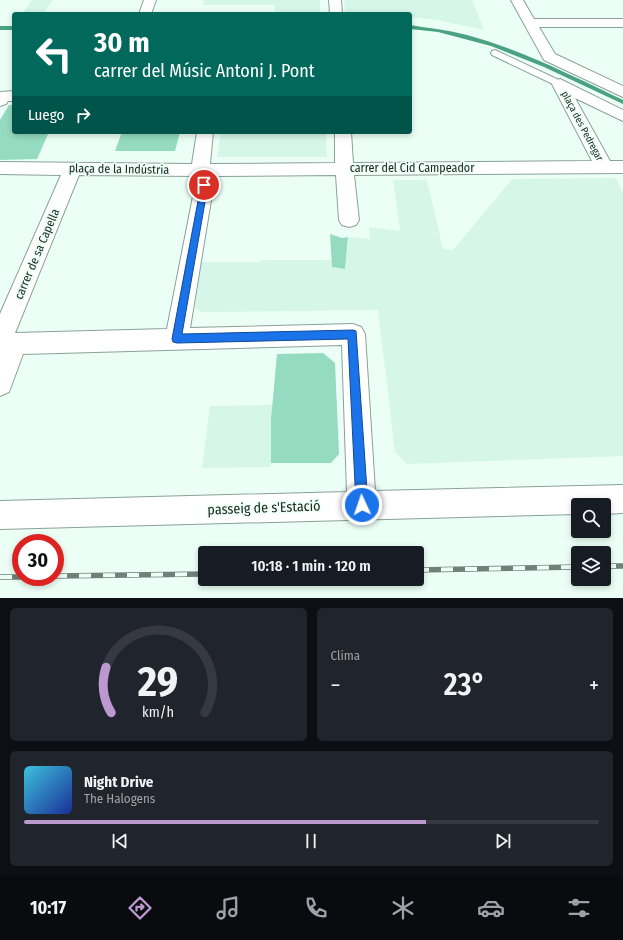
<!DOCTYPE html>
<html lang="es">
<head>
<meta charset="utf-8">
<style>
  :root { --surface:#171b24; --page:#20242c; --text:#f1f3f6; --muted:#9ea1a6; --line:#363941; --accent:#bb99ce }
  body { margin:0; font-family:"Fira Sans Condensed",sans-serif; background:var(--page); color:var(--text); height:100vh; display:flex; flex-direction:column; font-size:15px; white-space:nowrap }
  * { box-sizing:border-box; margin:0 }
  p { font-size:13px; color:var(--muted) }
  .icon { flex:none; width:22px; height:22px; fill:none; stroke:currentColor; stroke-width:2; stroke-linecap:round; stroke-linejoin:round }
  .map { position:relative; height:598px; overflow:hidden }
  .side { display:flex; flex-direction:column; gap:10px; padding:10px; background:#0d0f14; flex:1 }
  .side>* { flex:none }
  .top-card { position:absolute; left:12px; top:12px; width:400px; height:122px; border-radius:4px; box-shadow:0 2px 6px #0003; background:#00695c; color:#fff; overflow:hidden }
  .fabs { position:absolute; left:571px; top:498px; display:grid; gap:8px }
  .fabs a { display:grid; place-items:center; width:40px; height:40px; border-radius:4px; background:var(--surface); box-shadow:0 2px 6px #0003; font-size:20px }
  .speed { position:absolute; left:12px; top:534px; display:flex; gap:8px; font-size:20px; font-weight:700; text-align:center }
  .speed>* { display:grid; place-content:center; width:52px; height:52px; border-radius:50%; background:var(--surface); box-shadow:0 2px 6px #0003; line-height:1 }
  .speed .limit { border:6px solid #d22; background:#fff; color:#111 }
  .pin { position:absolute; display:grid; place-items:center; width:34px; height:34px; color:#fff; margin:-17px; border:2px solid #fff; border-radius:50%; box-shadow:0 1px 4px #0007 }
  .me { position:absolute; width:44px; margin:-22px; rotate:357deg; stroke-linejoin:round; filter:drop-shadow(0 0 3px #0008) }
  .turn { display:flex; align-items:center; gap:14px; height:84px; padding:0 16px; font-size:18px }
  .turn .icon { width:52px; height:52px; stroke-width:2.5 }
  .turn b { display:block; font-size:28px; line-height:34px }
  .then { display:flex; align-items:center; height:38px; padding:0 16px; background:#0003; gap:8px; font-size:15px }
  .big { font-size:30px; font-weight:600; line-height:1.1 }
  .side .widget { flex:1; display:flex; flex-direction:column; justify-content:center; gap:6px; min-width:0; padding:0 14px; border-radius:6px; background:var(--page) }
  .side .dial { align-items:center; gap:0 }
  .dial svg { height:104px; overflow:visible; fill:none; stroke:var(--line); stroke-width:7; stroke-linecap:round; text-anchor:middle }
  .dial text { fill:var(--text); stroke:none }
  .song { display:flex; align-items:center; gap:12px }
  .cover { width:48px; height:48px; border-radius:6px; background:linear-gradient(135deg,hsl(190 70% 55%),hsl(230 70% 35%)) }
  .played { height:4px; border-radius:2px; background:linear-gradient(90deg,var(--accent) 70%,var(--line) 70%) }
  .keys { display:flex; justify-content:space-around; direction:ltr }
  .heat { display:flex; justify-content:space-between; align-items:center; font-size:22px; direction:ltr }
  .side .tiles { flex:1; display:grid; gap:10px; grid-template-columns:1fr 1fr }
  .widget:last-child { grid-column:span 2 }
  .trip { position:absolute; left:198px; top:546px; width:226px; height:40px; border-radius:4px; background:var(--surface); box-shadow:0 2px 6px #0003; font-weight:600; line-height:40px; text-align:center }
  .tab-bar { display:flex; height:64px; justify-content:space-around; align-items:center; background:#090b0e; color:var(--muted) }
  .tab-bar .icon { width:28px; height:28px }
  .tab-bar .active { color:var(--accent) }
  .tab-bar b { font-size:18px; color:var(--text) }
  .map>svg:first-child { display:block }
  .built { fill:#d5f6e9 }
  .green { fill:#94dbc1 }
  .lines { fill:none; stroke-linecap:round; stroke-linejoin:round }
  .stream { fill:#4aa184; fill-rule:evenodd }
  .service-casing { stroke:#8aa198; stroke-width:2 }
  .minor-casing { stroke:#8aa198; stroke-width:2 }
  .service { fill:#fff; fill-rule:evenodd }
  .minor { fill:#fff; fill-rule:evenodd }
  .rail-casing { stroke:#72807a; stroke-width:5.5 }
  .rail { stroke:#ebfff7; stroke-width:4; stroke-dasharray:12; stroke-linecap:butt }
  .route { fill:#1a73e8; stroke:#114b97 }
  .labels { text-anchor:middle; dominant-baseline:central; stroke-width:3.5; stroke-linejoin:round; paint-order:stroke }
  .far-street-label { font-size:10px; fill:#212a26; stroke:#ebfff7 }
  .street-label { font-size:12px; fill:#212a26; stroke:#ebfff7 }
  .near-street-label { font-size:14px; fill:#212a26; stroke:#ebfff7 }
</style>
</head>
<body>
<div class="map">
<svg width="623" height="598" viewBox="0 0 623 598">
  <rect width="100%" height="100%" fill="#ebfff7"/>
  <!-- built -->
  <g class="built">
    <polygon points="32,0 53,0 43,14 22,14"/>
    <polygon points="204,0 320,0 320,14 278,14 279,11 274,11 275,5 203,5"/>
    <polygon points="344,0 472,0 484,30 437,20 410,17 410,14 347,14 345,13"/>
    <polygon points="221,132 326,132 327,157 217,157"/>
    <polygon points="616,178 623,193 623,456 407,464 395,452 378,310 201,312 195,307 201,262 260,262 261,260 331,260 332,267 345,269 349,237 370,239 369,227 400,231 393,180 427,180 443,249 453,250 512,179"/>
    <polygon points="273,405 271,467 202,468 210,406"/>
  </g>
  <!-- green -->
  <g class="green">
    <polygon points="9,105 14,105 14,132 49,132 37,159 0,160 0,120"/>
    <polygon points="122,132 180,132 175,151 115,151"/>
    <polygon points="330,234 342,238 348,237 345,269 332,267"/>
    <polygon points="323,353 335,363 339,454 331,463 271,463 271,420 277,354"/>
  </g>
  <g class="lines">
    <!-- stream -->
    <g class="stream">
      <path d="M410 25C429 28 448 30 467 35 522 50 572 76 623 100V104L544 67 491 46 438 32 410 29Z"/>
      <rect x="0" y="26" width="14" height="4"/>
    </g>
    <defs>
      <polygon id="service" points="495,50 563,82 564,84 563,86 557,86 492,55 491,53 492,51"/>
      <g id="minor">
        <polygon points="144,0 156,0 151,14 139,14"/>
        <polygon points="329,0 341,0 342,14 330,14"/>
        <polygon points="511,0 523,0 534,19 623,19 623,27 539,27 555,54 623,86 623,97 544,60"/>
        <path d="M560 79 623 110V121L575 98 610 161H623V173L354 175 359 220 356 225 349 227 342 225 339 220 336 175 215 176 190 328 353 324 361 327 365 334 375 491 623 485V513L604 514V505H578V514L0 529V501L347 492 342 345 23 354 9 392 0 396V314L61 175 0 174V162L192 164 197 132H213L210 164 335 163V132H351L353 163 592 161 552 84 555 81ZM79 175 197 176 167 329 15 333Z"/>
        <polygon points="14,91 14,101 8,101 6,104 0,106 0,92"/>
      </g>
    </defs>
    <!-- service casing -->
    <use href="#service" class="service-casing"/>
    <!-- minor casing -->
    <use href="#minor" class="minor-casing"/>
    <!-- service -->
    <use href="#service" class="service"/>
    <!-- minor -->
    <use href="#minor" class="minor"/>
    <defs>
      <g id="rail">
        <polyline points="604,566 623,566"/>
        <polyline points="417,570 578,567"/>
        <polyline points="55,576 205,574"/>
        <polyline points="0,577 21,577"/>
      </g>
    </defs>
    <!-- rail casing -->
    <use href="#rail" class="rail-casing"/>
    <!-- rail -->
    <use href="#rail" class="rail"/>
  </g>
  <!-- route -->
  <polygon class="route" points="204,182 208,185 182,334 353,330 356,331 368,505 366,509 362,511 358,509 356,505 348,339 177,343 173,342 172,339 201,185"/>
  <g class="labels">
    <!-- far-street labels -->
    <g class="far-street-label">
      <text transform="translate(582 126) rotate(62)">plaça des Pedregar</text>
    </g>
    <!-- street labels -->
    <g class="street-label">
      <text x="412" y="168">carrer del Cid Campeador</text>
      <text transform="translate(119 169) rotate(1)">plaça de la Indústria</text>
      <text transform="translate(37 254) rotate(-67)">carrer de sa Capella</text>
    </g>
    <!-- near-street labels -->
    <g class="near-street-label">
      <text transform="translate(264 508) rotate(-2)">passeig de s'Estació</text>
    </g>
  </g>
</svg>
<div class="fabs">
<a><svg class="icon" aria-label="search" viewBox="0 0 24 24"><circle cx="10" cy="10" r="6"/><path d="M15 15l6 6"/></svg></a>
<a><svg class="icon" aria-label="layers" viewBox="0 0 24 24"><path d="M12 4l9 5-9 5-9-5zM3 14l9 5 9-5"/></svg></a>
</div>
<div class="speed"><div class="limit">30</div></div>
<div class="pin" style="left:204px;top:185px;background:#d93025"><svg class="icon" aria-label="arrive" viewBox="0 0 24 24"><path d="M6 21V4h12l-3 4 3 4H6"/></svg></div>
<svg class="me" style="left:362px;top:505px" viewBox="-20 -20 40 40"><circle r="17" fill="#1a73e8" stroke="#fff" stroke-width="3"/><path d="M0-11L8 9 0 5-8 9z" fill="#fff"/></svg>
<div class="trip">10:18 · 1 min · 120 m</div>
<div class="top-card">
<div class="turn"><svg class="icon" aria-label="left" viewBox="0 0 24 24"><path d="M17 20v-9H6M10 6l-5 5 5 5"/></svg><div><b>30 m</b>carrer del Músic Antoni J. Pont</div></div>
<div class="then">Luego<svg class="icon" aria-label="right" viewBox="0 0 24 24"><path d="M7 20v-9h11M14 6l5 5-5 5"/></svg></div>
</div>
</div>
<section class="side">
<div class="tiles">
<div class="widget dial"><svg viewBox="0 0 100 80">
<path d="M14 69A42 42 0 1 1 86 69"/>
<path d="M14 69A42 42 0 0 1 10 34" stroke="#bb99ce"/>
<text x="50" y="56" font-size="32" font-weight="700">29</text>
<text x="50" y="72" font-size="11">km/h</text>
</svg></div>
<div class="widget"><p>Clima</p>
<div class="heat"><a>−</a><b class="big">23°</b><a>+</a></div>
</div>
<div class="widget">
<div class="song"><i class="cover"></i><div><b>Night Drive</b><p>The Halogens</p></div></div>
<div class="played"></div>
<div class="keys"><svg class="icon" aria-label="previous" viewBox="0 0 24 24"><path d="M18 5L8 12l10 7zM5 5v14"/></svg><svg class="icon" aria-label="pause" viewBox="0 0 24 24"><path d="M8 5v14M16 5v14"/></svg><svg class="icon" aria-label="next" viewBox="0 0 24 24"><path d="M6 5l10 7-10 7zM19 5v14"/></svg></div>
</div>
</div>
</section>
<nav class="tab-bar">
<b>10:17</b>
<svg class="icon active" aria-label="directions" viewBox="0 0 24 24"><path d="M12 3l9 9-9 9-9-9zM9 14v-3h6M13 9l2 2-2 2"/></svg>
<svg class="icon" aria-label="music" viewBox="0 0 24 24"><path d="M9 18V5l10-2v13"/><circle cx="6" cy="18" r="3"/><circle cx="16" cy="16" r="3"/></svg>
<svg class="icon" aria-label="phone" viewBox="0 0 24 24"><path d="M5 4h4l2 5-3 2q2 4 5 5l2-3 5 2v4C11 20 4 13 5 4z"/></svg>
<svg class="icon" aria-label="climate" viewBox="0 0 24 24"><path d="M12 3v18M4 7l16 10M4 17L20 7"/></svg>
<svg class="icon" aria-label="car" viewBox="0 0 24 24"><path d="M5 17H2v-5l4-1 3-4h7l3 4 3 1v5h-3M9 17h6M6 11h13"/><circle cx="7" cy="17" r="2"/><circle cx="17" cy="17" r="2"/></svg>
<svg class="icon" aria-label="filters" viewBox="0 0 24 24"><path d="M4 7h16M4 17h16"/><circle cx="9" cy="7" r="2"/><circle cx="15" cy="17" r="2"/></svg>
</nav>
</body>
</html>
